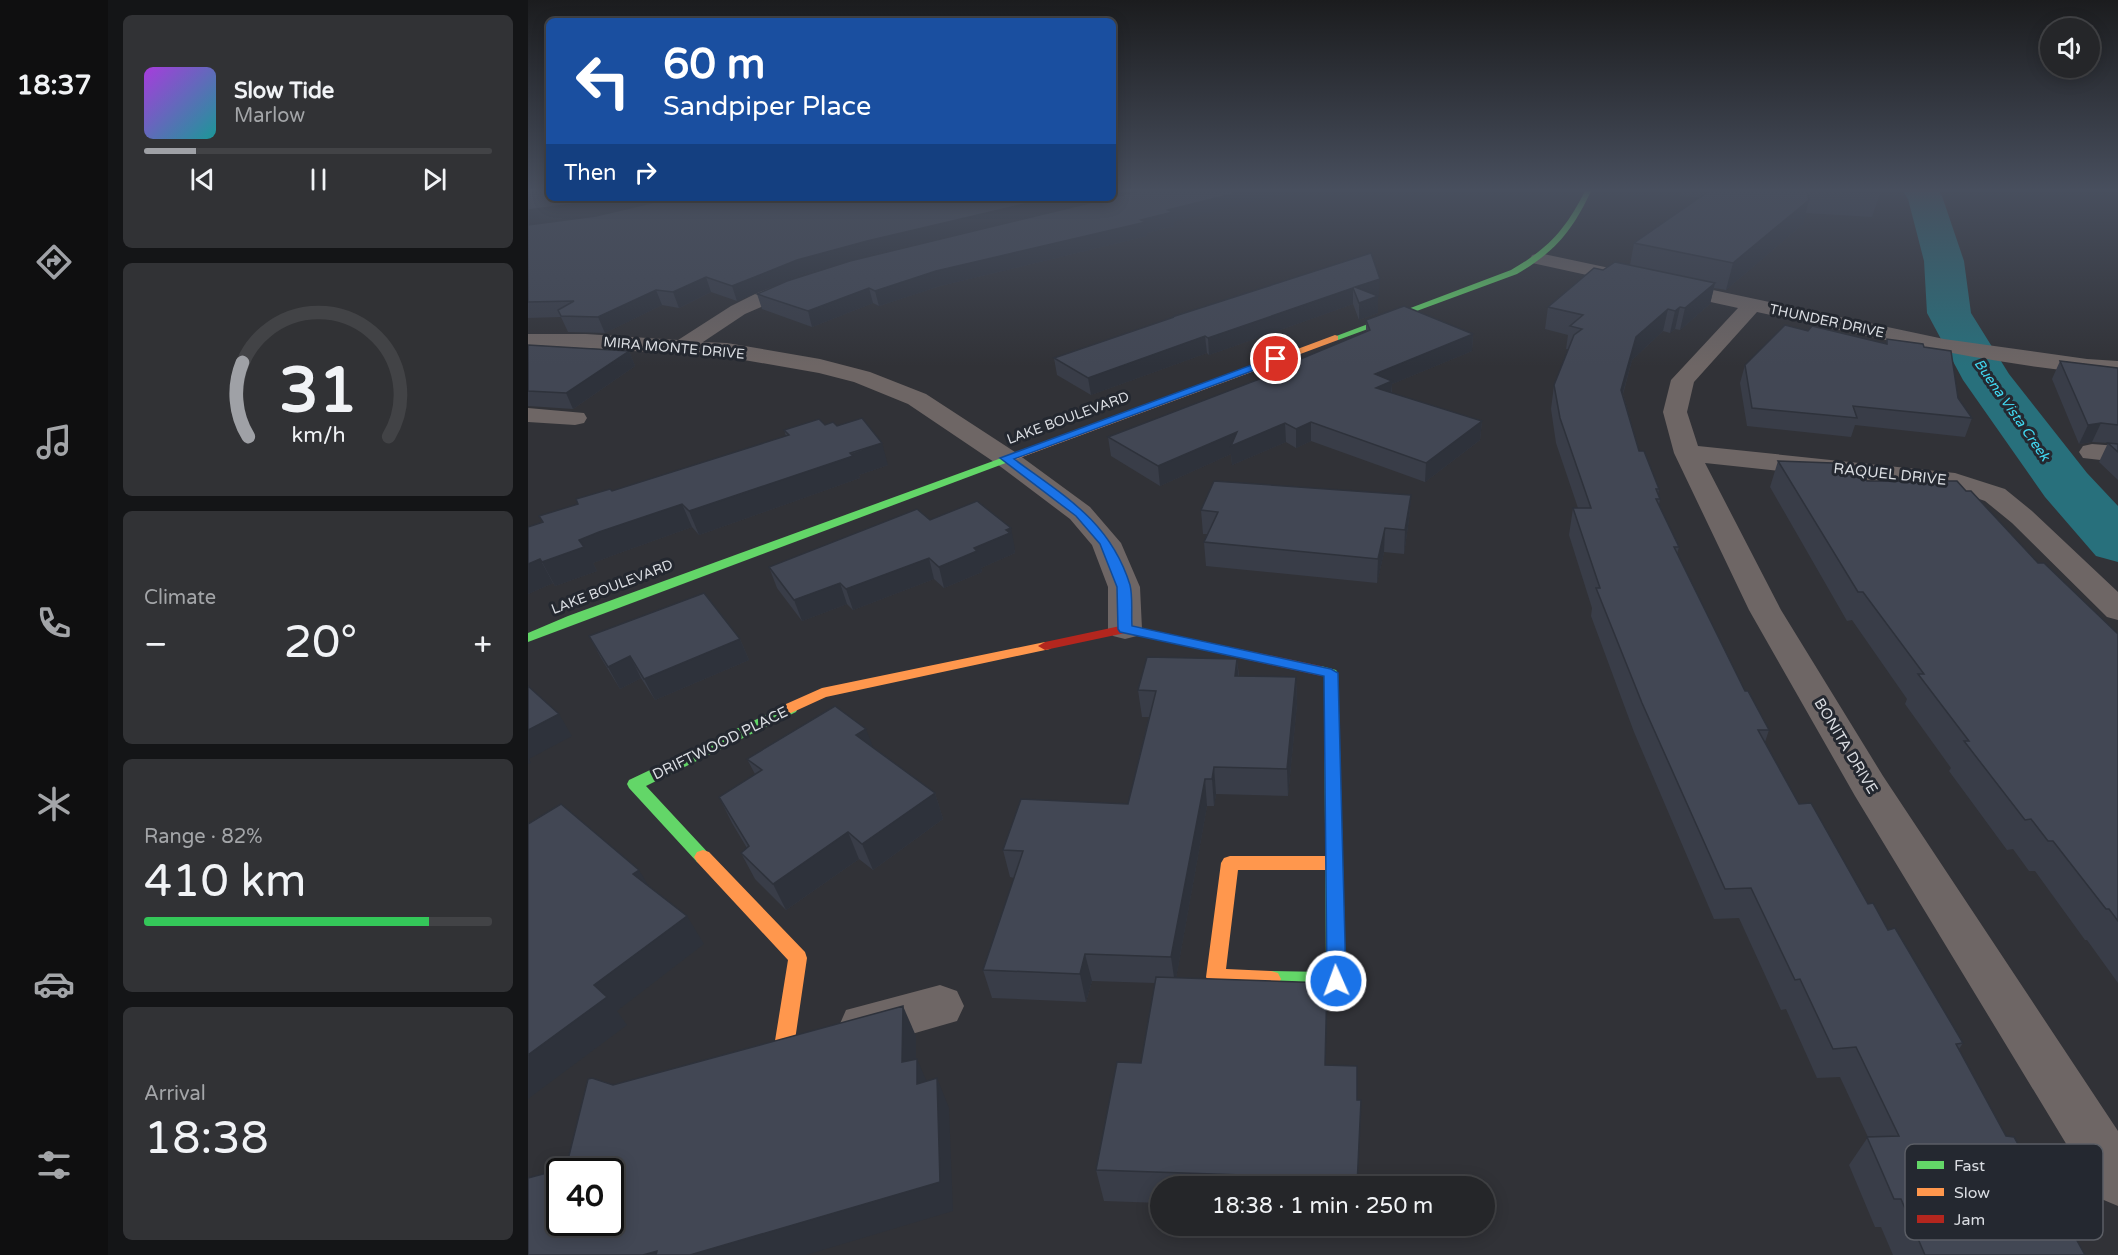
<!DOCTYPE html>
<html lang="en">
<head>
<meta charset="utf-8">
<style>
  :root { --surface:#252629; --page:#313235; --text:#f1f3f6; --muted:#a3a5a8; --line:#424346; --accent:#9fa1a6 }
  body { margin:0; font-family:"Varela Round",sans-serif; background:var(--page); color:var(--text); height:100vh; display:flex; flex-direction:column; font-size:22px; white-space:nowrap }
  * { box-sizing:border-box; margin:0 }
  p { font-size:20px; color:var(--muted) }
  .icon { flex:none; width:33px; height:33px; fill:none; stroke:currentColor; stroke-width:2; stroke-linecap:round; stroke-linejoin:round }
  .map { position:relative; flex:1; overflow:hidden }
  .sheet { display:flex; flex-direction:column; gap:15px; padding:15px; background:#141517; width:420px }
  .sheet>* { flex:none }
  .hud { position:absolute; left:18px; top:18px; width:570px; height:183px; border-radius:9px; box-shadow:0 3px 15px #0003,0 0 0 2px var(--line); background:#1a4fa0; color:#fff; overflow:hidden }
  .fabs { position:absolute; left:1512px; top:18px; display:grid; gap:12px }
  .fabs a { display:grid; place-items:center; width:60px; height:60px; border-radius:50%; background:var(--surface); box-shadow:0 3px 15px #0003,0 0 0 2px var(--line); font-size:30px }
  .speed { position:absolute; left:18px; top:1158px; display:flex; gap:12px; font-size:30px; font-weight:700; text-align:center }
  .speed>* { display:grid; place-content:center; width:78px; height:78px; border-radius:50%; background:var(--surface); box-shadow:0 3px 15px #0003,0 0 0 2px var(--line); line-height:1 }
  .speed .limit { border:3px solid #111; border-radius:9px; background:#fff; color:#111 }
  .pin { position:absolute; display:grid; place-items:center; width:51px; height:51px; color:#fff; margin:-26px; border:3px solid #fff; border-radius:50%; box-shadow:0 2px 6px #0007 }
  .me { position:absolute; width:66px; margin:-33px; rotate:358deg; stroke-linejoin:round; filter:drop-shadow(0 0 4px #0008) }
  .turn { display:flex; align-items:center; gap:21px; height:126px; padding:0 18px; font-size:27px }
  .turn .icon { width:78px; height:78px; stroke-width:2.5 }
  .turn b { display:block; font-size:42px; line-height:51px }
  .then { display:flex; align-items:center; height:57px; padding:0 18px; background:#0003; gap:12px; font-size:22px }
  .big { font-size:45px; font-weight:600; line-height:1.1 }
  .sheet .widget { flex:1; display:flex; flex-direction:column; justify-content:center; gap:9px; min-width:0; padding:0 21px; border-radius:9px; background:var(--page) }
  .sheet .dial { align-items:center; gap:0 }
  .dial svg { height:156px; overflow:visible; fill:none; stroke:var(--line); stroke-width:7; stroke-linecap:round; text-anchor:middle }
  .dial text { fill:var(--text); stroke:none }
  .song { display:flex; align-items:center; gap:18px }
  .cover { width:72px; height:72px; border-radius:9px; background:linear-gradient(135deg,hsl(280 70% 55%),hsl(180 70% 35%)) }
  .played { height:6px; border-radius:3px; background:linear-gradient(90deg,var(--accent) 15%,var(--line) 15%) }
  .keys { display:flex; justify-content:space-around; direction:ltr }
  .heat { display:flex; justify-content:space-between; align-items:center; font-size:33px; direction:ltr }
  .charge { height:9px; border-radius:4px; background:linear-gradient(90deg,#34c759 82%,var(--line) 0) }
  .trip { position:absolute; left:622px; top:1176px; width:345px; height:60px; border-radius:30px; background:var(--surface); box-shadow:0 3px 15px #0003,0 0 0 2px var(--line); font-weight:600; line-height:60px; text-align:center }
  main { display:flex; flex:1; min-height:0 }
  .tabs { display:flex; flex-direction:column; width:108px; justify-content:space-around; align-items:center; background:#0f0f10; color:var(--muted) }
  .tabs .icon { width:42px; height:42px }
  .tabs .active { color:var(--accent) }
  .tabs b { font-size:27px; color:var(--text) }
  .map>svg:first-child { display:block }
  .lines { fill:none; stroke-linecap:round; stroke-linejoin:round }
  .river { fill:#28707c; fill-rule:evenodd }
  .street { fill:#6e6665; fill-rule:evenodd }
  .fast { fill:#63d668; fill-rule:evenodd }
  .slow { fill:#ff974d; fill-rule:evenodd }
  .jam { fill:#b3261e; fill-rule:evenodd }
  .wall { fill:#393d48 }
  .shaded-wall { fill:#2e323b }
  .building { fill:#424754; stroke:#2e323b; stroke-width:1.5; fill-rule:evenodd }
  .route { fill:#1a73e8; stroke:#114b97; stroke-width:1.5 }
  .labels { text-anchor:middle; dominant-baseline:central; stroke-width:6; stroke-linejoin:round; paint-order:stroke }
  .far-street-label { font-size:14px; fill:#dadde2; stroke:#242830 }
  .far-water-label { font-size:14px; font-style:italic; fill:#41d7f0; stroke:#242830 }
  .street-label { font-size:15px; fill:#dadde2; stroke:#242830 }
  .key { fill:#242830; stroke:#5b5e65; stroke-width:1.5 }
  .key-label { font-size:16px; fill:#dadde2 }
</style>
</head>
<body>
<main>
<nav class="tabs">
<b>18:37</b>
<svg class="icon active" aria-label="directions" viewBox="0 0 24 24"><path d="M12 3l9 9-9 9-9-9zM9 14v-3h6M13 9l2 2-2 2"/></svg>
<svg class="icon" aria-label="music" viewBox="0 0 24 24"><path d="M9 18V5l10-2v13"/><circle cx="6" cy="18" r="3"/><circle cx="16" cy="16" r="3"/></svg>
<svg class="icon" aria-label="phone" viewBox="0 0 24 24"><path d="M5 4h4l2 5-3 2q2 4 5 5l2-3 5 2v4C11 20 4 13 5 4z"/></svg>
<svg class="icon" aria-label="climate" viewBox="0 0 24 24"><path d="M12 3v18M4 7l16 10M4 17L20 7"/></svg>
<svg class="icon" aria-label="car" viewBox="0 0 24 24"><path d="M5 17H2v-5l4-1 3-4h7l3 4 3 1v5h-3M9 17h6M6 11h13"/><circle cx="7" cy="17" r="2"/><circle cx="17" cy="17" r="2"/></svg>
<svg class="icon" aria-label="filters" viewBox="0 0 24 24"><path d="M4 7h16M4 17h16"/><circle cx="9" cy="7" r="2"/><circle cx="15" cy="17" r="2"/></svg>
</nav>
<section class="sheet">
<div class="widget">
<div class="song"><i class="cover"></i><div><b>Slow Tide</b><p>Marlow</p></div></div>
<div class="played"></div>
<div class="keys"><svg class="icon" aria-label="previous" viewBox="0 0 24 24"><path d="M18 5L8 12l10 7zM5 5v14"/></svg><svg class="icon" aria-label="pause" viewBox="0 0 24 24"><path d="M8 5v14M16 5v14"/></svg><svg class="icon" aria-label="next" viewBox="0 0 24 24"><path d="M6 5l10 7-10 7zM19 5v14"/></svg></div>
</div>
<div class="widget dial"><svg viewBox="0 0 100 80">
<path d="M14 69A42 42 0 1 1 86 69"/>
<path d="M14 69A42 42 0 0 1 11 31" stroke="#9fa1a6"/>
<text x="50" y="56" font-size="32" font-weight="700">31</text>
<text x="50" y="72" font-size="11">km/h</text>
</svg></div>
<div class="widget"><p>Climate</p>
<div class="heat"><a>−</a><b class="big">20°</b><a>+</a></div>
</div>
<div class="widget"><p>Range · 82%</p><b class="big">410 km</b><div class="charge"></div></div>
<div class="widget"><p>Arrival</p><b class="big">18:38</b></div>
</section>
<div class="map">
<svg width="1590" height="1255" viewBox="0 0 1590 1255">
  <rect width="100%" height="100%" fill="#313237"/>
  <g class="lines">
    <!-- river -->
    <polygon class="river" points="1375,191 1411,191 1414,196 1436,261 1443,313 1481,374 1559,473 1590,506 1590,562 1568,556 1517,497 1435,380 1399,313 1396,261 1380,199"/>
    <!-- street -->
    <g class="street">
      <path d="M1011 253 1416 339 1559 359 1590 361V375C1468 367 1348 338 1229 312L1166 382 1159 412 1170 446 1427 473 1477 489 1504 511 1590 592V620L1579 617 1484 523 1457 501 1422 489 1177 463 1253 610 1355 776 1590 1131V1206L1571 1198 1327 796 1221 610 1146 453 1135 412 1143 380 1210 308 1004 263 1002 259 1004 255Z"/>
      <polygon points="272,277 279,279 282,283 279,287 217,314 175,342 199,343 292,359 342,372 398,394 487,452 562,507 593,543 612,587 614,629 609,636 597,639 585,636 580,629 580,587 564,545 542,519 469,464 380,404 326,382 291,373 199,357 58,348 0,348 0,334 58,334 150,340 203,306 233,291"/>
      <polygon points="0,408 56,413 59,418 56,423 47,425 0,422"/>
      <polygon points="1564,444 1590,446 1590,462 1555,458 1551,452 1555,446"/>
      <polygon points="412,985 429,991 436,1006 429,1021 335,1048 318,1042 311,1026 318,1010"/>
    </g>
    <!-- fast -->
    <g class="fast">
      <path d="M1057 191H1063C1045 230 1027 252 989 274L810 340 803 338 983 270C1020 249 1038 229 1057 191Z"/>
      <polygon points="479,456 483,457 483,461 0,642 0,633 40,616"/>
      <polygon points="793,666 808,670 810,673 818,981 815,987 808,989 743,987 736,985 733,979 736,973 743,971 798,972 796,676 788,674 786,671"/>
      <polygon points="263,703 268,704 270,708 268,712 118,786 184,857 181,862 175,864 169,862 101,788 99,784 101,780"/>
    </g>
    <!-- slow -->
    <g class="slow">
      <polygon points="807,335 810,336 810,340 483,461 475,461 474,459"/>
      <polygon points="517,642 524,646 522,649 298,697 263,713 258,712 256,708 258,704 294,688"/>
      <polygon points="175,850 181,852 277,952 279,958 266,1047 263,1054 256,1056 249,1054 246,1047 260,960 169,862 166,857 169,852"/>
      <polygon points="702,856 806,856 812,858 815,863 812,868 806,870 710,870 698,969 743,971 750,973 753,979 750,985 743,987 688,985 681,983 678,977 693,863 696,858"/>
    </g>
    <!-- jam -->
    <polygon class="jam" points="597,625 793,666 800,671 793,676 597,633 517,650 510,646 517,642"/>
  </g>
  <!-- wall -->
  <g class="wall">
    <polygon points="0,191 21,198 579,198 342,255 273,275 209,301 183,292 151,308 134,305 77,333 40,332 33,317 0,318"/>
    <polygon points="1153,191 1351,191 1352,193 1344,217 1277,213 1275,224 1198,290 1186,288 1182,304 1152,330 1147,329 1142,333 1135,331 1104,360 1095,394 1111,451 1131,489 1130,495 1132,499 1131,505 1151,547 1149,554 1217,691 1241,730 1237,742 1271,804 1340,904 1360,930 1435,1043 1431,1049 1478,1136 1541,1237 1557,1255 1365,1255 1353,1227 1347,1227 1321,1165 1340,1137 1312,1077 1289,1078 1258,1009 1253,1010 1211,918 1186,919 1106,732 1063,616 1064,608 1041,535 1045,508 1050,508 1028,443 1023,409 1026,385 1041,349 1038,349 1040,335 1017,329 1020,307 1075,270 1102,265 1106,243 1172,197 1152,196"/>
    <polygon points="646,222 646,226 619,233 619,236 412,286 351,306 345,303 284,327 234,309 229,294"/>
    <polygon points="843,253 851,294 848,295 850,296 850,313 831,320 825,304 681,355 679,353 563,395 529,375 526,358 644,318 644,317"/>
    <polygon points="838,320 945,334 944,351 864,384 864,393 954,421 952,440 897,482 783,441 768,448 758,442 704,465 703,454 632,486 583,456 580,437 746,374 746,370 838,332"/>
    <polygon points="1280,331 1358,343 1359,339 1396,347 1444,418 1437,437 1327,425 1323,437 1219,426 1212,383 1217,365"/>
    <polygon points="0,345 101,351 107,366 45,409 0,406"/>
    <polygon points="1532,361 1590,368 1590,480 1571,462 1580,443 1564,442 1551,444 1524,379"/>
    <polygon points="297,425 360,465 331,475 332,478 171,535 164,527 83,556 65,563 69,571 27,586 25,583 0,594 0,527 14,522 11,516 50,504 84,491 258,436 256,430"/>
    <polygon points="1250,461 1311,472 1339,481 1438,491 1510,563 1590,634 1590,983 1559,940 1557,940 1507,871 1501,871 1485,849 1479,850 1446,805 1421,771 1423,768 1377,704 1379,699 1324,620 1319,621 1242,487"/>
    <polygon points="883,495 881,519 876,554 856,552 849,583 678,566 676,542 679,534 675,534 673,510"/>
    <polygon points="402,520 487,549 486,549 487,553 453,568 454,572 416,588 406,579 325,610 319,604 274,621 249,588 241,567"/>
    <polygon points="61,636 212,639 221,660 127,700 113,678 92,689 73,658"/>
    <polygon points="709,659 711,676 768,677 769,704 760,796 688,794 686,806 679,806 648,978 799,983 797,1065 829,1186 633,1186 633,1203 576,1201 568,1170 613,1063 627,983 564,981 558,1002 464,998 455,970 486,878 482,877 475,850 600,804 621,717 614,717 610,690"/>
    <polygon points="345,747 407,793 415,819 345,870 331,859 258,910 227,879 213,853 219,848 204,823 191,797 227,774 219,759"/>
    <polygon points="747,1226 827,1226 827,1230 747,1228"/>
  </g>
  <!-- shaded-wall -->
  <g class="shaded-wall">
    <polygon points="585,191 609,191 585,197"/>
    <polygon points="716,191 766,191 646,222 646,226 619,233 619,236 412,286 351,306 347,291 408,271 613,220 640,210"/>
    <polygon points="1110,191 1127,191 1109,197"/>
    <polygon points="83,198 145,198 73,215 0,225 0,210"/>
    <polygon points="522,198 579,198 342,255 273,275 209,301 204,286 269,260 339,241"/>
    <polygon points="1281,200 1275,224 1198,290 1205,263"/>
    <polygon points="178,277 183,292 151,308 145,292"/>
    <polygon points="852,279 851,294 831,302 827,287"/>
    <polygon points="1187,283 1182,304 1152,330 1157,308"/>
    <polygon points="341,288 345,303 284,327 280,311"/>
    <polygon points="825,288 825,304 681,355 680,338"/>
    <polygon points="128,290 134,305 77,333 70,317"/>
    <polygon points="850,296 850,313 831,320 831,303"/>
    <polygon points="1152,307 1147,329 1142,333 1147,311"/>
    <polygon points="1140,309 1135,331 1104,360 1089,414 1093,390 1108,337"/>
    <polygon points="945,334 944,351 864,384 863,399 847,406 847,374"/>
    <polygon points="677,336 679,353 563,395 560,378"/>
    <polygon points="101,351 107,366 45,409 38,393"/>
    <polygon points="954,421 952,440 897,482 898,463"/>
    <polygon points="783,422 783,441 768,448 768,429"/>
    <polygon points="757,423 758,442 704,465 703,454 632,486 630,466 709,432"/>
    <polygon points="1573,423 1564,442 1551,444 1560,425"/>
    <polygon points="354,443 360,465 331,475 332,478 171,535 161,511"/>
    <polygon points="883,495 881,519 876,554 877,530"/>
    <polygon points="154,504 164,527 83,556 65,563 69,571 27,586 14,562 51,540 71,532"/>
    <polygon points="483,528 487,549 486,549 487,553 453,568 454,572 416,588 411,567"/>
    <polygon points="857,528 856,552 849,583 850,559"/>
    <polygon points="401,558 406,579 325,610 318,589"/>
    <polygon points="12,559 25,583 0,594 0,564"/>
    <polygon points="312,583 319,604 274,621 266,600"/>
    <polygon points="212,639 221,660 127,700 116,679"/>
    <polygon points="102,656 113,678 92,689 80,667"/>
    <polygon points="709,659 711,685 707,676"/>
    <polygon points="768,677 769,704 760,796 759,769"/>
    <polygon points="31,714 44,736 1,759 3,763 0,764 0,730"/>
    <polygon points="338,729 348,755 328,735"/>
    <polygon points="686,767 688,794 686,806 684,779"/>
    <polygon points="677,779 679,806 647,984 643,957"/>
    <polygon points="407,793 415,819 345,870 334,844"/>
    <polygon points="320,832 331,859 258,910 245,884"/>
    <polygon points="111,870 128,898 105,874"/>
    <polygon points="159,916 176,944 89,1011 99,1025 0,1099 0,1055 66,985"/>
    <polygon points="557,954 564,981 558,1002 552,974"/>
    <polygon points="799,983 799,1016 796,1097 797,1065"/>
    <polygon points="375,1006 388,1036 388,1093 374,1062"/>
    <polygon points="389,1059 402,1089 389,1084"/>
    <polygon points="409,1078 421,1108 425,1211 278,1255 162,1255"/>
    <polygon points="129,1251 132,1255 115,1255"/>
  </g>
  <!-- building -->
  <g class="building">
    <polygon points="0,191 21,191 21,198 83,198 67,201 0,210"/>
    <polygon points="612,191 716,191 640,210 645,212 613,220 618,222 408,271 347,291 341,288 280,311 229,294 259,281 322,261 582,198 585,198 585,197"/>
    <polygon points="1181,191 1279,191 1281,200 1205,263 1106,243"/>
    <polygon points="1311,191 1350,191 1352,193"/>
    <polygon points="144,198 522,198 339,241 269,260 204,286 178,277 145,292 128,290 70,317 33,316 30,310 46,301 0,302 0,225 68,216"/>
    <polygon points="843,253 852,279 827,287 850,296 831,303 825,288 680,338 677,336 560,378 526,358 646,317 644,317"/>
    <polygon points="1087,262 1187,283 1157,308 1152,307 1147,311 1140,309 1108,337 1093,390 1111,451 1116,451 1131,489 1128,489 1132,499 1128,499 1151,547 1146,547 1217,691 1220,691 1241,730 1230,730 1271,804 1283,803 1340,904 1345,903 1360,930 1367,928 1435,1043 1428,1044 1478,1136 1486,1137 1541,1237 1547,1237 1557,1255 1397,1255 1373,1199 1366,1199 1339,1137 1371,1136 1328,1047 1305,1049 1272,979 1267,980 1223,888 1197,889 1114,703 1068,588 1072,588 1045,508 1063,508 1032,418 1026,385 1046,335 1054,329 1042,326 1055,315 1020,307 1066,268 1075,270"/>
    <polygon points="876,306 945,334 847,374 864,381 848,388 954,421 898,463 783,422 768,429 757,423 703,446 709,432 630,466 580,437 750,372 746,370 842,330 838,320"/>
    <polygon points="1257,325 1280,331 1284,326 1359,344 1359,339 1395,344 1396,347 1423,351 1430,398 1444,418 1325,406 1329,418 1224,408 1217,365"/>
    <polygon points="0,345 101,351 38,393 0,391"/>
    <polygon points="1532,361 1590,368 1590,425 1573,423 1560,425"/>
    <polygon points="334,418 354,443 322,453 325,456 161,511 154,504 71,532 51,540 56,547 14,562 12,559 0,564 0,527 15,522 11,516 50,504 48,499 82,489 84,491 261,435 256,430 291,419 297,425 305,422 309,426"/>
    <polygon points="1580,443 1590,444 1590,452"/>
    <polygon points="1250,461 1305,463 1311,472 1333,472 1339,481 1429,481 1438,491 1443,491 1510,563 1516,563 1590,634 1590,921 1581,909 1578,909 1525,841 1520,841 1503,819 1497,820 1436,741 1441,741 1390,674 1396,674 1335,592 1330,592"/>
    <polygon points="686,481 883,495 877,530 857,528 850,559 676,542 690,512 673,510"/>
    <polygon points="449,501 483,528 478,530 482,533 446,548 449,551 411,567 401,558 318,589 312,583 266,600 241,567 389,509 402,520"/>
    <polygon points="176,593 212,639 116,679 102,656 80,667 61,636"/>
    <polygon points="619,657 709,659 707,676 768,677 759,769 686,767 684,779 677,779 643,957 557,954 552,974 455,970 495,851 475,850 493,799 600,804 628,691 610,690"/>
    <polygon points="0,686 31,714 0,730"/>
    <polygon points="307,706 338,729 328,735 407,793 334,844 320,832 245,884 213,853 221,846 191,797 234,770 219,759"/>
    <polygon points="33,804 111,870 105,874 159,916 66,985 79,997 0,1055 0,824"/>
    <polygon points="628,977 799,983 797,1065 829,1066 829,1100 833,1100 829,1186 746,1186 747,1176 568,1170 589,1062 613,1063"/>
    <path d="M375 1006 374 1062 389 1059V1084L409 1078 412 1182 162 1255H128L129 1251 115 1255H0V1178L38 1168 60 1079 64 1078 85 1085ZM32 1172H82V1222H32Z"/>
  </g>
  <!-- sky -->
  <linearGradient id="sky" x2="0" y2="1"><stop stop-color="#1b1c1e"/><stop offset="0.52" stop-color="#484f5e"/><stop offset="1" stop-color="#484f5e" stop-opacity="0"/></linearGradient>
  <rect width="1590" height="366" fill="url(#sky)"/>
  <!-- route -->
  <path class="route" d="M748 356 753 359 751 361 486 459C536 496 582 521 602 585 605 597 603 613 604 626L803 669 810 673 818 981 815 987 808 989 801 987 799 981 796 676 592 632 590 629 589 587 572 544 548 516 472 458Z"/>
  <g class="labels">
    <!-- far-street labels -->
    <g class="far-street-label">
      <text transform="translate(1299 321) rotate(12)">THUNDER DRIVE</text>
      <text transform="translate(146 348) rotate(5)">MIRA MONTE DRIVE</text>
      <text transform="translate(540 418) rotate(-20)">LAKE BOULEVARD</text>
      <text transform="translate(84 587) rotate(-21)">LAKE BOULEVARD</text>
    </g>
    <!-- far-water labels -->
    <g class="far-water-label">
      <text transform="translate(1484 410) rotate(55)">Buena Vista Creek</text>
    </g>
    <!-- street labels -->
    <g class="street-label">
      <text transform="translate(1362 474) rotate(6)">RAQUEL DRIVE</text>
      <text transform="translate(192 743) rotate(-26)">DRIFTWOOD PLACE</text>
      <text transform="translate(1318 746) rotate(59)">BONITA DRIVE</text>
    </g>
  </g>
  <!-- legend -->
  <rect x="1377" y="1144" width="198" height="96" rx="9" class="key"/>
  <rect x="1389" y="1161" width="27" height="8" fill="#63d668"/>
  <rect x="1389" y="1188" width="27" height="8" fill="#ff974d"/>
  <rect x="1389" y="1215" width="27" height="8" fill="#b3261e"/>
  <g class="key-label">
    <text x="1426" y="1171">Fast</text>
    <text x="1426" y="1198">Slow</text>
    <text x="1426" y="1225">Jam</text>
  </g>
</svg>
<div class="fabs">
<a><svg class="icon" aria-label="sound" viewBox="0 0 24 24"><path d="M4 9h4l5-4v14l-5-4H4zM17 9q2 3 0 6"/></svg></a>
</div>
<div class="speed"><div class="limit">40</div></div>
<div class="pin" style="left:748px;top:359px;background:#d93025"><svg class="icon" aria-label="arrive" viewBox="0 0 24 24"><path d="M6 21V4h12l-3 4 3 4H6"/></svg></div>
<svg class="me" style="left:808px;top:981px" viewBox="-20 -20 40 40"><circle r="17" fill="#1a73e8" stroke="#fff" stroke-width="3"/><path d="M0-11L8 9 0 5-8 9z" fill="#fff"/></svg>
<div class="trip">18:38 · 1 min · 250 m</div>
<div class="hud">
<div class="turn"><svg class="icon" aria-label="left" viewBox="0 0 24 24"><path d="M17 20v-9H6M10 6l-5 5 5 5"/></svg><div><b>60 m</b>Sandpiper Place</div></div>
<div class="then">Then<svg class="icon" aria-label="right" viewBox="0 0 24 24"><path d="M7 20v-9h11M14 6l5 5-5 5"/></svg></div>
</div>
</div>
</main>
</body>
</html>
